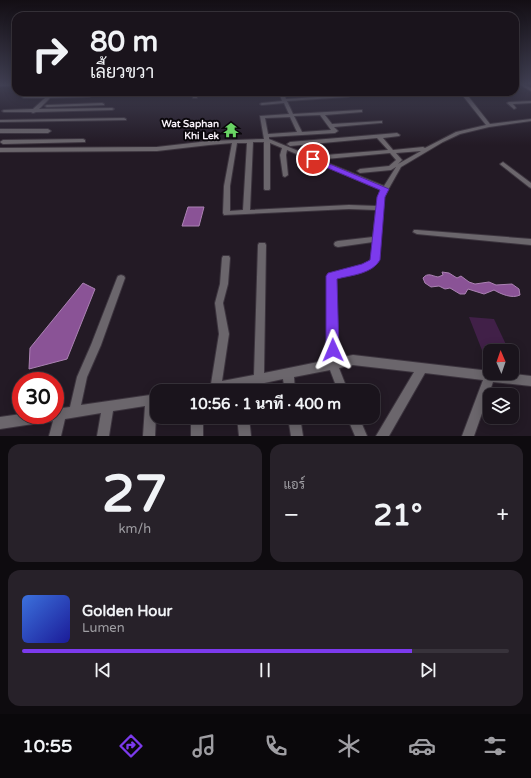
<!DOCTYPE html>
<html lang="th">
<head>
<meta charset="utf-8">
<style>
  :root { --surface:#1a141c; --page:#272129; --text:#f1f3f6; --muted:#9f9ea3; --line:#38333b; --accent:#7c3aed }
  body { margin:0; font-family:"Varela Round",Sarabun,sans-serif; background:var(--page); color:var(--text); height:100vh; display:flex; flex-direction:column; font-size:15px; white-space:nowrap }
  * { box-sizing:border-box; margin:0 }
  p { font-size:13px; color:var(--muted) }
  .icon { flex:none; width:22px; height:22px; fill:none; stroke:currentColor; stroke-width:2; stroke-linecap:round; stroke-linejoin:round }
  .map { position:relative; height:436px; overflow:hidden }
  .panel { display:flex; flex-direction:column; gap:8px; padding:8px; background:#0e0b0f; flex:1 }
  .panel>* { flex:none }
  .guide { position:absolute; left:12px; top:12px; width:507px; height:84px; border-radius:12px; box-shadow:0 2px 10px #0003,0 0 0 1px var(--line); background:#1a141c; color:var(--text); overflow:hidden }
  .needle { width:26px; rotate:358deg }
  .fabs { position:absolute; left:483px; top:344px; display:grid; gap:8px }
  .fabs a { display:grid; place-items:center; width:36px; height:36px; border-radius:8px; background:var(--surface); box-shadow:0 2px 10px #0003,0 0 0 1px var(--line); font-size:20px }
  .speed { position:absolute; left:12px; top:372px; display:flex; gap:8px; font-size:20px; font-weight:700; text-align:center }
  .speed>* { display:grid; place-content:center; width:52px; height:52px; border-radius:50%; background:var(--surface); box-shadow:0 2px 10px #0003,0 0 0 1px var(--line); line-height:1 }
  .speed .limit { border:6px solid #d22; background:#fff; color:#111 }
  .pin { position:absolute; display:grid; place-items:center; width:34px; height:34px; color:#fff; margin:-17px; border:2px solid #fff; border-radius:50%; box-shadow:0 1px 4px #0007 }
  .me { position:absolute; width:44px; margin:-22px; rotate:359deg; stroke-linejoin:round; filter:drop-shadow(0 0 3px #0008) }
  .turn { display:flex; align-items:center; gap:14px; height:84px; padding:0 12px; font-size:18px }
  .turn .icon { width:52px; height:52px; stroke-width:2.5 }
  .turn b { display:block; font-size:28px; line-height:34px }
  .big { font-size:30px; font-weight:800; line-height:1.1 }
  .panel .tile { flex:1; display:flex; flex-direction:column; justify-content:center; gap:6px; min-width:0; padding:0 14px; border-radius:12px; background:var(--page) }
  .panel .dial { align-items:center; gap:0 }
  .dial b { font-size:52px; line-height:1 }
  .song { display:flex; align-items:center; gap:12px }
  .cover { width:48px; height:48px; border-radius:6px; background:linear-gradient(135deg,hsl(220 70% 55%),hsl(240 70% 35%)) }
  .played { height:4px; border-radius:2px; background:linear-gradient(90deg,var(--accent) 80%,var(--line) 80%) }
  .keys { display:flex; justify-content:space-around; direction:ltr }
  .heat { display:flex; justify-content:space-between; align-items:center; font-size:22px; direction:ltr }
  .panel .tiles { flex:1; display:grid; gap:8px; grid-template-columns:1fr 1fr }
  .tile:last-child { grid-column:span 2 }
  .trip { position:absolute; left:150px; top:384px; width:230px; height:40px; border-radius:12px; background:var(--surface); box-shadow:0 2px 10px #0003,0 0 0 1px var(--line); font-weight:800; line-height:40px; text-align:center }
  .menu { display:flex; height:64px; justify-content:space-around; align-items:center; background:#0a080b; color:var(--muted) }
  .menu .icon { width:28px; height:28px }
  .menu .active { color:var(--accent) }
  .menu b { font-size:18px; color:var(--text) }
  .map>svg:first-child { display:block }
  .green { fill:#412048 }
  .water { fill:#8a5396; stroke:#ab82b3 }
  .lines { fill:none; stroke-linecap:round; stroke-linejoin:round }
  .minor-casing { stroke:#3c343e; stroke-width:2 }
  .minor { fill:#6b666c; fill-rule:evenodd }
  .route { fill:#7c3aed; stroke:#51269a }
  .labels { text-anchor:middle; dominant-baseline:central; stroke-width:4; stroke-linejoin:round; paint-order:stroke }
  .far-poi-label { font-size:10px; font-weight:bold; fill:#f7f1f8; stroke:#0a070b; text-anchor:end }
</style>
</head>
<body>
<div class="map">
<svg width="531" height="436" viewBox="0 0 531 436">
  <rect width="100%" height="100%" fill="#231a25"/>
  <!-- green -->
  <polygon class="green" points="469,317 494,319 509,351 490,351 490,359 485,358"/>
  <!-- water -->
  <g class="water">
    <polygon points="188,207 204,207 199,226 182,226"/>
    <path d="M442 272 449 273 457 278 461 276 469 282 475 284 489 282 496 285 512 284 519 289 520 295C512 299 501 294 494 290L484 294 468 289 465 294H460L450 288 445 289 439 286 431 287 425 283 423 278C428 272 432 276 438 277L443 275Z"/>
    <polygon points="83,283 95,289 67,359 29,369 30,348"/>
  </g>
  <g class="lines">
    <defs>
      <g id="minor">
        <rect x="0" y="84" width="16" height="2"/>
        <polygon points="519,84 523,84 531,88 531,91"/>
        <polygon points="192,92 196,92 197,98 193,98"/>
        <path d="M279 92H283L286 99 348 95 350 96 348 97 287 101 293 114 360 110H362V112L325 115 332 124 382 121V123H380L334 127 338 131 335 133 269 137V139L384 186 396 167 391 170 360 173 357 171 360 169 389 166 396 160 390 153 326 159 323 157 326 155 388 150 377 138 290 146 287 144 290 142 397 133 400 135 399 136 383 138 393 150 423 147 425 148 456 132 486 125 463 96 467 94H492V95L490 96H468L490 124 531 119V121L489 127 460 134 443 142 401 167 384 197 379 260C370 274 351 275 336 278L338 358 353 355 490 371V373H506L531 376V386L493 382 474 436H462L483 380 425 373 389 436H376L414 372 353 365 339 368 348 391H338L330 370 294 377 295 391H285L283 379 227 391H196L197 387 211 384 219 334 215 303 220 284 222 258 223 256H229L230 258 228 284 223 303 229 334 222 381 254 375 258 245 259 243H265L266 245 264 373 328 360V276L329 274 332 273C341 271 367 269 371 259 373 254 372 247 373 242L338 247 335 246 334 244 335 242 338 241 373 237 376 210 349 209 224 215 223 213 224 186 232 143 209 145 157 151 0 152V148L157 147 209 141 264 139 260 116 289 114 284 103 262 105 260 104 262 103 282 101ZM320 115 331 130 302 132 294 116ZM290 117 297 132 268 134 265 118ZM253 142H264V189L265 190H269L270 189V143L282 148 280 155 283 176 285 177 288 175 286 155 287 150 381 190 378 197 377 206 349 205 250 210ZM237 143H247L243 210 230 211V186ZM421 151 398 164 402 160 396 153Z"/>
        <polygon points="48,94 52,94 52,95 89,95 91,96 89,97 50,98 39,109 112,108 114,109 112,110 36,112 33,113 31,112 4,112 2,111 4,110 33,109 45,98 24,98 22,97 22,96 47,95"/>
        <polygon points="531,101 531,103 513,104 516,108 514,109 507,103 509,102"/>
        <polygon points="102,103 104,104 104,105 47,107 45,106 47,105"/>
        <polygon points="124,118 126,119 126,120 0,122 0,120"/>
        <polygon points="0,129 48,129 51,131 48,133 0,133"/>
        <polygon points="83,139 85,140 85,142 3,144 0,142 3,140"/>
        <polygon points="503,162 531,183 531,188 529,187 501,165 500,164"/>
        <polygon points="414,230 417,230 531,239 531,245 417,234 413,232"/>
        <polygon points="121,275 124,276 125,278 101,345 87,377 81,405 157,394 155,436 143,436 145,406 113,411 109,436 97,436 101,413 65,419 61,436 49,436 53,421 0,429 0,417 21,414 55,415 55,409 70,407 77,377 91,345 117,278 118,276"/>
        <rect x="191" y="417" width="12" height="19"/>
        <polygon points="237,417 249,417 251,436 239,436"/>
        <polygon points="288,417 300,417 303,436 291,436"/>
        <polygon points="347,417 359,417 367,436 355,436"/>
      </g>
    </defs>
    <!-- minor casing -->
    <use href="#minor" class="minor-casing"/>
    <!-- minor -->
    <use href="#minor" class="minor"/>
  </g>
  <!-- sky -->
  <linearGradient id="sky" x2="0" y2="1"><stop stop-color="#130e14"/><stop offset="0.58" stop-color="#3f3e51"/><stop offset="1" stop-color="#3f3e51" stop-opacity="0"/></linearGradient>
  <rect width="531" height="145" fill="url(#sky)"/>
  <!-- route -->
  <path class="route" d="M313 157 389 189 385 197 380 260C372 274 352 275 337 279L339 350 337 354 333 356 328 354 326 350V276L328 273 362 264 370 260 377 197 380 190 311 161 309 159Z"/>
  <!-- icons -->
  <defs>
    <symbol id="temple-bare" viewBox="-9 -9 18 18"><path d="M0-6L5-2H3V0L6.5 2.5H4V6H1.5V3h-3V6H-4V2.5H-6.5L-3 0V-2H-5Z" fill="#69d464" stroke="#0a070b" stroke-width="2.5" paint-order="stroke"/></symbol>
  </defs>
  <g fill-rule="evenodd">
    <use href="#temple-bare" x="220" y="119" width="22" height="22"/>
  </g>
  <g class="labels">
    <!-- far-poi labels -->
    <g class="far-poi-label">
      <text x="219" y="124">Wat Saphan<tspan x="219" dy="12">Khi Lek</tspan></text>
    </g>
  </g>
</svg>
<div class="fabs">
<a><svg class="needle" viewBox="-14 -14 28 28"><path d="M0-13l5 13h-10z" fill="#e53935"/><path d="M0 13l5-13h-10z" fill="#9f9ea3"/></svg></a>
<a><svg class="icon" aria-label="layers" viewBox="0 0 24 24"><path d="M12 4l9 5-9 5-9-5zM3 14l9 5 9-5"/></svg></a>
</div>
<div class="speed"><div class="limit">30</div></div>
<div class="pin" style="left:313px;top:159px;background:#d93025"><svg class="icon" aria-label="arrive" viewBox="0 0 24 24"><path d="M6 21V4h12l-3 4 3 4H6"/></svg></div>
<svg class="me" style="left:333px;top:350px" viewBox="-20 -20 40 40"><path d="M0-17L14 15 0 8-14 15z" fill="#7c3aed" stroke="#fff" stroke-width="4"/></svg>
<div class="trip">10:56 · 1 นาที · 400 m</div>
<div class="guide">
<div class="turn"><svg class="icon" aria-label="right" viewBox="0 0 24 24"><path d="M7 20v-9h11M14 6l5 5-5 5"/></svg><div><b>80 m</b>เลี้ยวขวา</div></div>
</div>
</div>
<section class="panel">
<div class="tiles">
<div class="tile dial"><b>27</b><p>km/h</p></div>
<div class="tile"><p>แอร์</p>
<div class="heat"><a>−</a><b class="big">21°</b><a>+</a></div>
</div>
<div class="tile">
<div class="song"><i class="cover"></i><div><b>Golden Hour</b><p>Lumen</p></div></div>
<div class="played"></div>
<div class="keys"><svg class="icon" aria-label="previous" viewBox="0 0 24 24"><path d="M18 5L8 12l10 7zM5 5v14"/></svg><svg class="icon" aria-label="pause" viewBox="0 0 24 24"><path d="M8 5v14M16 5v14"/></svg><svg class="icon" aria-label="next" viewBox="0 0 24 24"><path d="M6 5l10 7-10 7zM19 5v14"/></svg></div>
</div>
</div>
</section>
<nav class="menu">
<b>10:55</b>
<svg class="icon active" aria-label="directions" viewBox="0 0 24 24"><path d="M12 3l9 9-9 9-9-9zM9 14v-3h6M13 9l2 2-2 2"/></svg>
<svg class="icon" aria-label="music" viewBox="0 0 24 24"><path d="M9 18V5l10-2v13"/><circle cx="6" cy="18" r="3"/><circle cx="16" cy="16" r="3"/></svg>
<svg class="icon" aria-label="phone" viewBox="0 0 24 24"><path d="M5 4h4l2 5-3 2q2 4 5 5l2-3 5 2v4C11 20 4 13 5 4z"/></svg>
<svg class="icon" aria-label="climate" viewBox="0 0 24 24"><path d="M12 3v18M4 7l16 10M4 17L20 7"/></svg>
<svg class="icon" aria-label="car" viewBox="0 0 24 24"><path d="M5 17H2v-5l4-1 3-4h7l3 4 3 1v5h-3M9 17h6M6 11h13"/><circle cx="7" cy="17" r="2"/><circle cx="17" cy="17" r="2"/></svg>
<svg class="icon" aria-label="filters" viewBox="0 0 24 24"><path d="M4 7h16M4 17h16"/><circle cx="9" cy="7" r="2"/><circle cx="15" cy="17" r="2"/></svg>
</nav>
</body>
</html>
